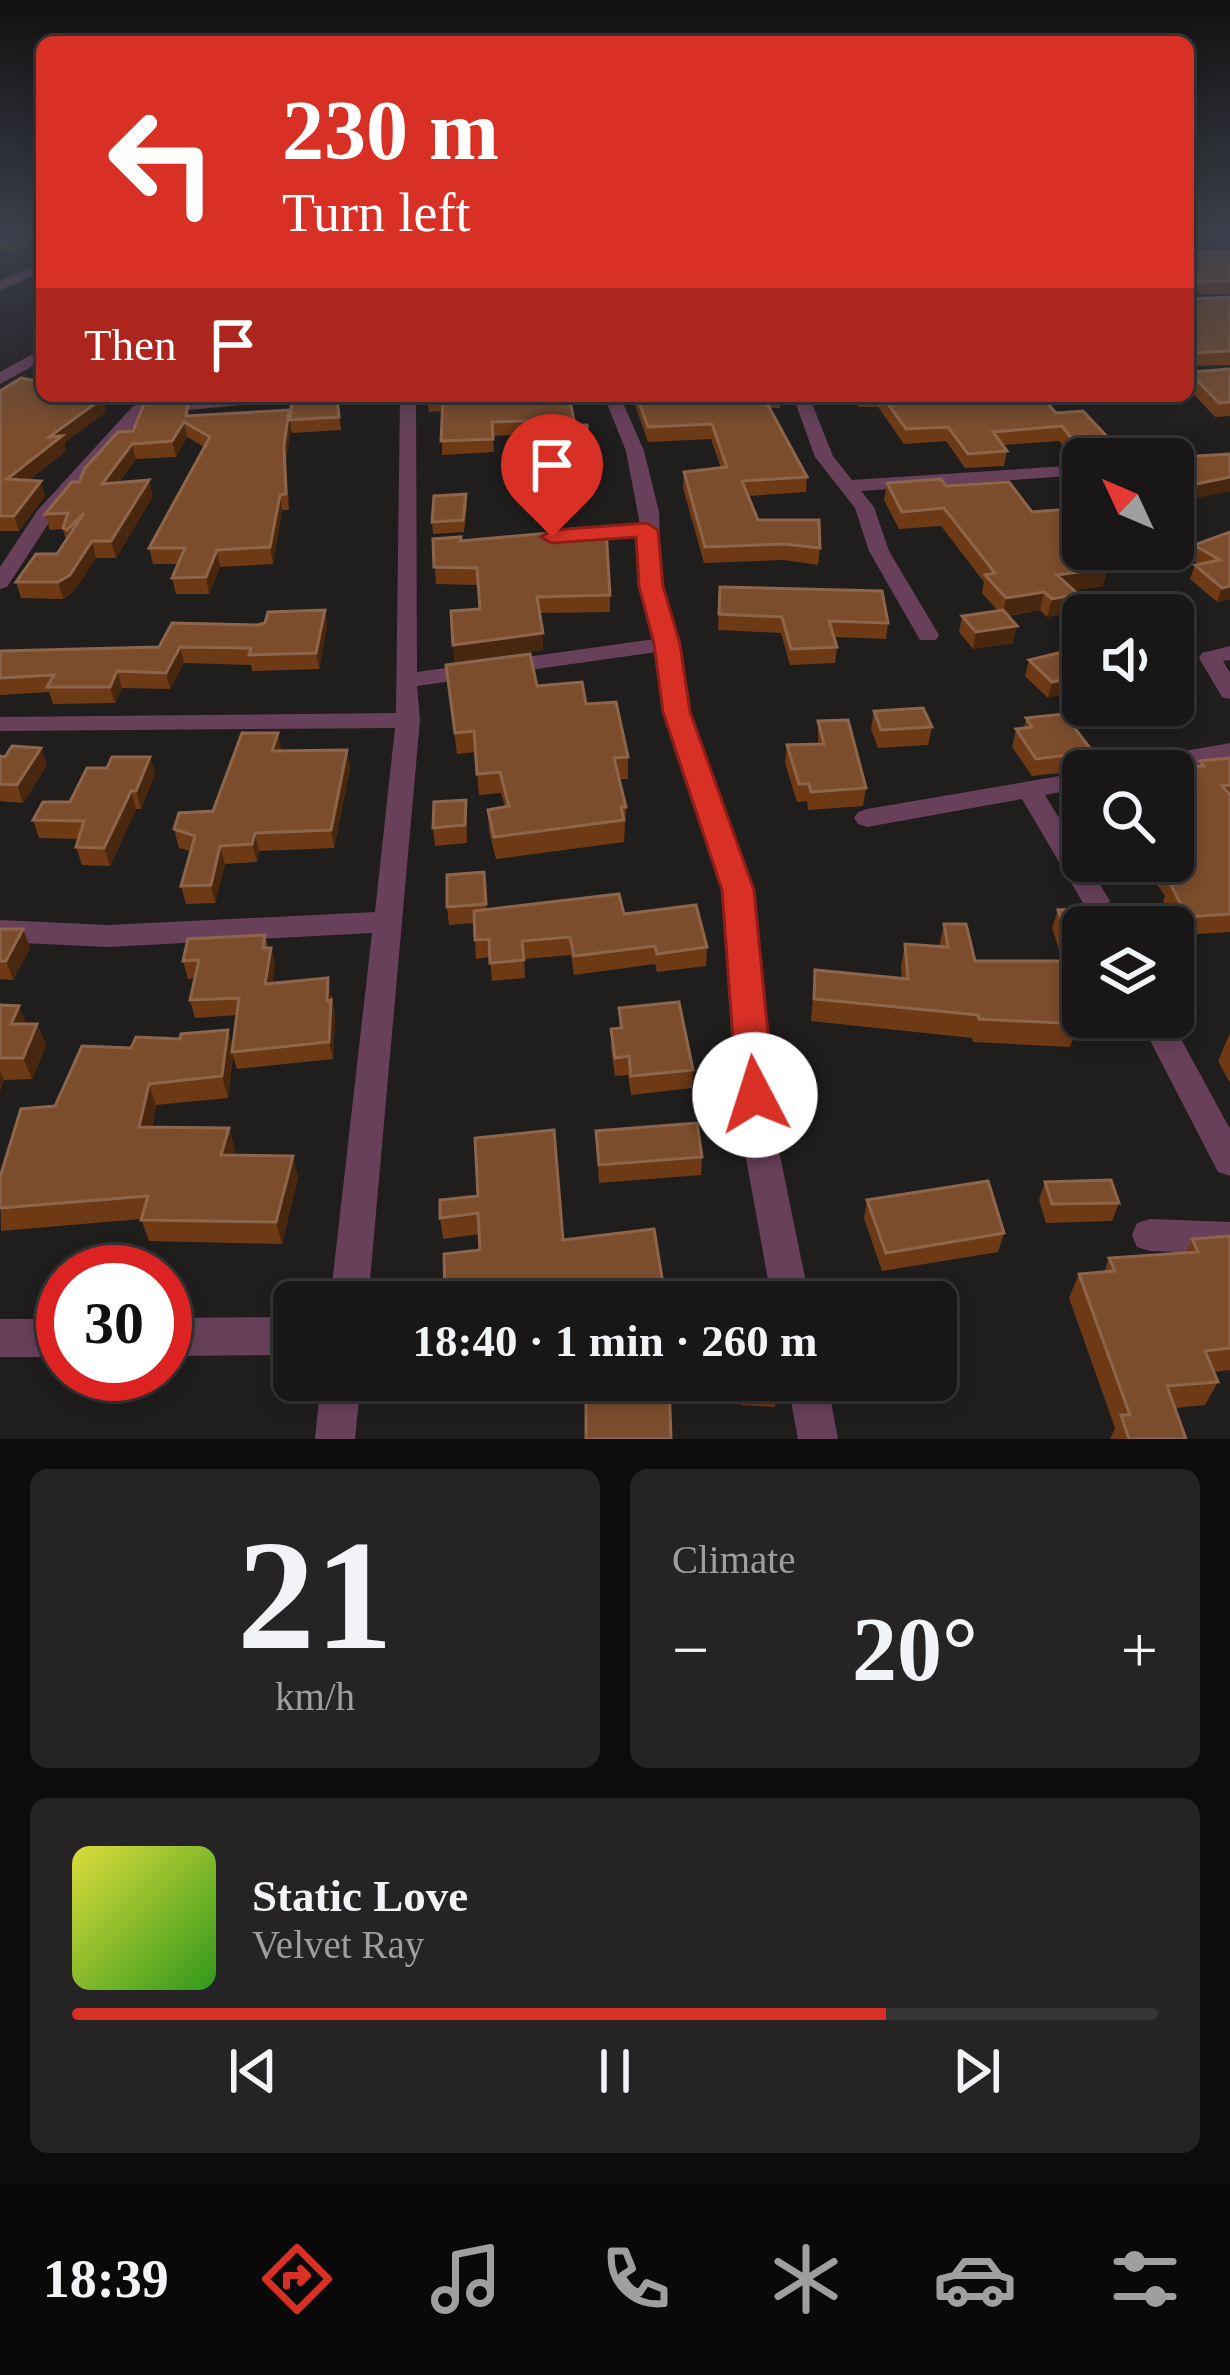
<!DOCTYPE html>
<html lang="en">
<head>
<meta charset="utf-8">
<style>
  :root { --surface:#181616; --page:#252323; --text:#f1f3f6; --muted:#9f9fa1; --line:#363535; --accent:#d93025 }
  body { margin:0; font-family:Georgia,serif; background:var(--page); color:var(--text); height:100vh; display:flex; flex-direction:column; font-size:45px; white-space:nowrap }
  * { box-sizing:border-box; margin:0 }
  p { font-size:39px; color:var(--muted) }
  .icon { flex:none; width:66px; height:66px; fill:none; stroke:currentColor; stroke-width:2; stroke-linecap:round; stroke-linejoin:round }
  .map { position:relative; height:1439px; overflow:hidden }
  .side { display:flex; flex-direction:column; gap:30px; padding:30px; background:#0d0c0c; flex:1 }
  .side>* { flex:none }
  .top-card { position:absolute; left:36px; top:36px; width:1158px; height:366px; border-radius:18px; box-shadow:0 6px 18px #0003,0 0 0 3px var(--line); background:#d93025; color:#fff; overflow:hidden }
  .needle { width:78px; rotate:314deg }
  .controls { position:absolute; left:1062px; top:438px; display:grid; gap:24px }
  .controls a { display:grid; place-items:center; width:132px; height:132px; border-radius:18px; background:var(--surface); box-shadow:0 6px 18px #0003,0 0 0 3px var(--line); font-size:60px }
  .speed { position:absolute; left:36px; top:1245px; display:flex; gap:24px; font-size:60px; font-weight:700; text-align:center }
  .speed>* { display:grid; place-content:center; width:156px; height:156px; border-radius:50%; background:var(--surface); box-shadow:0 6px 18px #0003,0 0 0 3px var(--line); line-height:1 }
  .speed .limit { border:18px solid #d22; background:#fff; color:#111 }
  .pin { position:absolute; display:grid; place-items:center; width:102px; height:102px; color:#fff; margin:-123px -51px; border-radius:50% 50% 50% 0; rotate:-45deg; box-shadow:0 0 12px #0007 }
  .pin .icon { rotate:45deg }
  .me { position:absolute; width:132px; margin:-66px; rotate:355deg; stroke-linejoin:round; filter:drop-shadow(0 0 9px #0008) }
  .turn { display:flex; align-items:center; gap:42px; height:252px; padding:0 48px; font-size:54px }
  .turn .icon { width:156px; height:156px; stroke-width:2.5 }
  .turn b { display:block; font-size:84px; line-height:102px }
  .then { display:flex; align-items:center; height:114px; padding:0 48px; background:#0003; gap:24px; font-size:45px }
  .big { font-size:90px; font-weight:700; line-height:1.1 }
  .side .card { flex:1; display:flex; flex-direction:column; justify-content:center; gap:18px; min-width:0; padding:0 42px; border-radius:18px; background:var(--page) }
  .side .dial { align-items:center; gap:0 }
  .dial b { font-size:156px; line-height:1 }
  .song { display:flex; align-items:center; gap:36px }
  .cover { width:144px; height:144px; border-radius:18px; background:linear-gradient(135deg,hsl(60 70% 55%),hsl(110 70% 35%)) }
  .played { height:12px; border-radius:6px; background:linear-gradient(90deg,var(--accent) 75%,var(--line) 75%) }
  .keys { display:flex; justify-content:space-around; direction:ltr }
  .heat { display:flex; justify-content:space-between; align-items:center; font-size:66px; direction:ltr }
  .side .tiles { flex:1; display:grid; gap:30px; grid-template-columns:1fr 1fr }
  .card:last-child { grid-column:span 2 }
  .trip { position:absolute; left:273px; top:1281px; width:684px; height:120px; border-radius:18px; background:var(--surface); box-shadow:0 6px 18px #0003,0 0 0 3px var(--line); font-weight:700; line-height:120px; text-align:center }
  .menu { display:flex; height:192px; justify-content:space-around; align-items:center; background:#0a0909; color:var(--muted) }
  .menu .icon { width:84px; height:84px }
  .menu .active { color:var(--accent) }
  .menu b { font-size:54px; color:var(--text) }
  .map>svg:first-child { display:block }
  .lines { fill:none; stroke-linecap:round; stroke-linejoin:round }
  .minor { fill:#69405a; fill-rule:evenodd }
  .wall { fill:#6e3a16 }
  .shaded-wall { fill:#49270f }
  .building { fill:#7c4d2d; stroke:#8d654a; stroke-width:3 }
  .route { fill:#d93025; stroke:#8d1f18; stroke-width:3 }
</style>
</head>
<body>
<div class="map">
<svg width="1230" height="1439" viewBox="0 0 1230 1439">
  <rect width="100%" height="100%" fill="#201d1d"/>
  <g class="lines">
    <!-- minor -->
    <g class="minor">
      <polygon points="42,263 42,272 0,290 0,281"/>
      <polygon points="42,349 42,361 0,384 0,372"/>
      <polygon points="214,396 294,396 286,401 145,414 52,518 7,587 0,589 0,567 37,511 133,406 157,400"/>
      <polygon points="400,396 416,396 417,672 655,639 641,586 640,536 573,541 563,535 573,529 640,525 626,451 604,396 620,396 644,451 659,512 661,586 678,644 688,712 752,890 776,1136 810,1302 772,1302 742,1136 724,890 664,712 657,652 417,686 420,720 368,1302 330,1302 372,933 108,947 0,942 0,920 108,925 375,912 395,728 0,731 0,717 396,713"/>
      <polygon points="793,396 809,396 833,456 852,480 1083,465 1083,475 861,491 874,507 889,551 939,635 936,640 920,640 869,551 855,508 815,457"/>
      <polygon points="1230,646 1230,660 1223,661 1230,673 1230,699 1222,697 1199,658 1202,653"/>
      <polygon points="1230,743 1230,759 1162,771 1104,771 1117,763"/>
      <polygon points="1083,772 1083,788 1045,795 1110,901 1106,908 1086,908 1022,799 867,827 858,824 854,818 858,812 867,809"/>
      <polygon points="1138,1017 1169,1017 1230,1129 1230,1176 1218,1172"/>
      <polygon points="1150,1219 1230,1222 1230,1254 1150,1251 1137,1247 1132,1235 1137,1223"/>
      <polygon points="294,1317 294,1355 165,1356 165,1318"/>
      <rect x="0" y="1319" width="63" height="38"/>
      <polygon points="321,1380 361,1380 355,1439 315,1439"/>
      <polygon points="787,1380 827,1380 838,1439 798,1439"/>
    </g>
  </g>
  <!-- wall -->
  <g class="wall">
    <polygon points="0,232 42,232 42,243 15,251 0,250"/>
    <polygon points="1230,252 1230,294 1190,294 1192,299 1230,297 1230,365 1190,366 1192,372 1230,369 1230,416 1215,417 1188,388 1188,253"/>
    <polygon points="0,391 42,396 111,396 103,400 106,412 64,443 66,451 29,480 45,496 19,531 0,531"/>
    <polygon points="337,396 341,430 292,433 291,428 286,460 289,510 282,510 273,564 220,567 209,594 176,594 172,578 178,564 153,564 149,548 204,447 187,437 176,457 136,459 119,482 153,496 116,558 96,558 74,591 63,599 21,598 16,582 57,554 66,540 63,529 50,530 45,514 133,431 192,416 289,410"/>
    <polygon points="427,396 576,400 571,403 592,481 592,496 539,498 527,434 493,436 494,452 442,455 442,411 429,412"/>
    <polygon points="632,396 781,396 780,408 770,408 807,477 806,492 748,496 758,520 820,548 818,565 784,560 704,563 683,488 684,472 721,468 711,439 648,442"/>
    <polygon points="853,396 1041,396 1056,413 1128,459 1083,459 1083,462 1075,461 1059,441 1003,445 1007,451 1004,466 965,468 946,441 904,444 878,407 858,407"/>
    <polygon points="887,483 946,486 1032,512 1108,568 1103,586 1074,590 1073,612 1047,617 1040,610 1008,616 1013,643 973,649 959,632 962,616 997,610 982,593 984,582 941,526 899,529 884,500"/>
    <polygon points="466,494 467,506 464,532 433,534 432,522"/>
    <polygon points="1230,532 1230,599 1217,602 1190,579 1195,565 1199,564 1189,558 1194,545"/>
    <polygon points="433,539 461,541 610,595 610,612 540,613 543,650 454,662 480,609 478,585 436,584"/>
    <polygon points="720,587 888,623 886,639 834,637 837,647 835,663 790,665 781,633 718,630"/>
    <polygon points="1136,599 1151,615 1132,615"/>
    <polygon points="325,610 327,626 319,669 252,671 251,665 184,663 170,689 122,688 115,703 53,704 49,692 0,695 0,651 159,647"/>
    <polygon points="1083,647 1048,698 1025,676 1029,660"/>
    <polygon points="446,665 537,686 586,704 628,757 628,779 620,779 626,807 624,842 496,859 489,831 488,810 505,807 501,793 479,795 475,752 457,754"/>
    <polygon points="874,711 932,727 928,745 878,748 871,729"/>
    <polygon points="1026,718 1093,752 1088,770 1032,776 1012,747 1016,729 1024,728"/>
    <polygon points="818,721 866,788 863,806 808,810 807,801 797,802 785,763 787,745 818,744"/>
    <polygon points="347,750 350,768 334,848 259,851 257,862 225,864 215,903 186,904 181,886 190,851 179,848 174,829 213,811 282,751"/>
    <polygon points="0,756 47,765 23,803 0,801"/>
    <polygon points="150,757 155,774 141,809 136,809 110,866 82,865 76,847 79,839 39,838 33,820 70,802 107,768"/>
    <polygon points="1230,758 1230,932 1180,935 1163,901 1165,896 1140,861 1173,861 1200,761"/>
    <polygon points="466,800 467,843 435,846 433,828"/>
    <polygon points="484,872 486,909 624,914 707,947 706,966 657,972 655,964 574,975 571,955 524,959 525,978 492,981 490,957 476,959 474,923 449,925 447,907"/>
    <polygon points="1058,910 1083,927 1083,979 1069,979 1052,928"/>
    <polygon points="944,924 975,961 1078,1024 1070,1047 973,1042 972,1038 811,1021 815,970 902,978 901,967 905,944 939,947"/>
    <polygon points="0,929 23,929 30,948 13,980 0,979"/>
    <polygon points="265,935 268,948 271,948 275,965 272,984 332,996 335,1018 333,1059 237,1069 233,1056 228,1098 156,1105 152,1127 229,1128 235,1150 234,1155 298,1177 282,1244 149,1241 141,1219 1,1231 0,1177 55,1106 131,1048 233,1047 237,1015 195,1018 190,1000 195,978 188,979 183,961"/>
    <polygon points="0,1005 26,1024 37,1024 46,1045 32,1079 4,1080 0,1091"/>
    <polygon points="619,1008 693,1070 692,1088 631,1095 628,1075 615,1076 611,1048 611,1029 619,1029"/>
    <polygon points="1230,1033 1230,1083 1218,1061"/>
    <polygon points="596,1131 702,1157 701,1175 599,1183"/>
    <polygon points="1045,1182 1119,1203 1112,1221 1046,1223 1039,1200"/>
    <polygon points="478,1196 480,1250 479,1234 443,1239 440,1218"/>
    <polygon points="867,1200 1004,1233 998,1252 882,1271 864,1218"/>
    <polygon points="1230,1236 1230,1370 1214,1372 1218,1382 1205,1405 1175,1408 1186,1439 1110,1439 1115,1428 1069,1298 1079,1274 1104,1272 1109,1258 1185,1253 1192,1239"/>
    <polygon points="741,1380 777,1380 775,1407 741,1405"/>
  </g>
  <!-- shaded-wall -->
  <g class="shaded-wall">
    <polygon points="42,232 42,243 15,251 12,239"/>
    <polygon points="76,396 111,396 103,400 106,412 64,443 66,451 12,493 7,479 49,437 64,401"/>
    <polygon points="289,410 291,428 286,460 289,510 284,445"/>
    <polygon points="184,422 187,437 176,457 172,441"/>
    <polygon points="132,444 136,459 106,499 102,484"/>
    <polygon points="1230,477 1230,491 1173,503 1173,489"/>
    <polygon points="149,480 153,496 116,558 111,541"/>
    <polygon points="41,481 45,496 19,531 14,516"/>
    <polygon points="280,495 282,510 273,564 270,547"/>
    <polygon points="92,541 96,558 74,591 63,599 58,582"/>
    <polygon points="217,550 220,567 209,594 206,577"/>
    <polygon points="1108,568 1103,586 1053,593 1057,575"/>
    <polygon points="1230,586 1230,599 1217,602 1222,588"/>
    <polygon points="1044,592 1040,610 1002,616 1006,598"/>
    <polygon points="1078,594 1073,612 1047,617 1052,599"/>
    <polygon points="325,610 327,626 319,669 316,653"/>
    <polygon points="1017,626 1013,643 973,649 976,632"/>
    <polygon points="543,633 543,650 454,662 453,645"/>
    <polygon points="180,647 184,663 170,689 166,673"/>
    <polygon points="1083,668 1083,689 1048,698 1052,682"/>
    <polygon points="117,671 122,688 115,703 110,687"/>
    <polygon points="278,733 282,751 272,751"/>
    <polygon points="41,748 47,765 23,803 17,785"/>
    <polygon points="347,750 350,768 334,848 331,830"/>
    <polygon points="150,757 155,774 141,809 136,791"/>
    <polygon points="131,791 136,809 110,866 104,848"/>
    <polygon points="255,833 259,851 257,862 252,844"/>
    <polygon points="220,846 225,864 215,903 211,885"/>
    <polygon points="23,929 30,948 13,980 6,961"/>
    <polygon points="271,948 275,965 269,1002 265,984"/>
    <polygon points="328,978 335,1018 333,1059 329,1042"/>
    <polygon points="19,1006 28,1027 11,1024"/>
    <polygon points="37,1024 46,1045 32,1079 23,1058"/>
    <polygon points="228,1030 234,1052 232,1052 233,1056 228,1098 222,1076"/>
    <polygon points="0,1070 4,1080 0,1091"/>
    <polygon points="149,1084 156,1105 147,1148 139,1127"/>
    <polygon points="229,1128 235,1150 228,1176 221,1155"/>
    <polygon points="293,1156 298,1177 282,1244 276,1222"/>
  </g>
  <!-- building -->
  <g class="building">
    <polygon points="0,232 39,232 12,239 0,239"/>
    <polygon points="1230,252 1230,281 1191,282 1188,285 1188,253"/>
    <polygon points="1188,290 1192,299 1230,297 1230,351 1191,353 1188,357"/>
    <polygon points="1188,360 1192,372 1230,369 1230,402 1219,403 1188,371"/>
    <polygon points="21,378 42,382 42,396 76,396 64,401 103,398 49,437 62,436 7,479 41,481 14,516 0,516 0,391"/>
    <polygon points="292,396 337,396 339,417 290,420"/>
    <polygon points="427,396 569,396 575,425 587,425 592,481 538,483 527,421 492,422 493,439 441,441 443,398 427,399"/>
    <polygon points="637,396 763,396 807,477 742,481 758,520 819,520 820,548 785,544 705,547 684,472 727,467 712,424 648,427"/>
    <polygon points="882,396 1041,396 1056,413 1083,411 1128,459 1090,459 1090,447 1078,447 1062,426 993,432 1007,451 968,454 948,427 906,429"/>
    <polygon points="189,399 186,416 289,410 284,445 286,494 280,495 270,547 217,550 206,577 172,578 185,548 149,548 210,437 184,422 172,441 132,444 102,484 149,480 111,541 92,541 70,575 58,582 16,582 36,554 57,554 84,513 67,530 63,528 68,513 45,514 72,482 79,482 85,468 118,432 133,431 144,404"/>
    <polygon points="1230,454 1230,477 1173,489 1173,459 1149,459"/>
    <polygon points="941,479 946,486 1009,482 1032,512 1070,509 1083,529 1083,541 1081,542 1083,549 1089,549 1108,568 1057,575 1078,594 1052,599 1044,592 1006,598 985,575 995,573 944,508 902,512 887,483"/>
    <polygon points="466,494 463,520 432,522 434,496"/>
    <polygon points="606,528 610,595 537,597 543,633 453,645 451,611 480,609 477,568 434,567 433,539 461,537 460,541"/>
    <polygon points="1230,532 1230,586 1222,588 1195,565 1220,560 1194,545"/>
    <polygon points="720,587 882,591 888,623 829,621 837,647 791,649 782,617 719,614"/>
    <polygon points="1136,599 1151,615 1139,615"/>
    <polygon points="325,610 316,653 249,655 251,648 180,647 166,673 117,671 110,687 47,687 54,675 0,678 0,651 159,647 172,623 258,625 265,623 268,612"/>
    <polygon points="1003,610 1017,626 976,632 962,616"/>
    <polygon points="1083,647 1083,675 1052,682 1029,660"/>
    <polygon points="530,654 537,686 582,682 586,704 616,702 628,757 614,758 626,807 621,807 624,820 494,837 488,810 509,806 500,772 477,774 474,731 455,733 446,665"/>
    <polygon points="923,708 932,727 881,730 874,711"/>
    <polygon points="1064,714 1093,752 1036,759 1016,729 1032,727 1026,718"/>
    <polygon points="848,720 866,788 811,792 809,784 799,784 787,745 824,744 818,721"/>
    <polygon points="242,733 278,733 272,751 347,750 331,830 255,833 252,844 220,846 211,885 181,886 195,836 174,829 179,813 213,811"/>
    <polygon points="12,746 41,748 17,785 0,784 0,756 5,757"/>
    <polygon points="112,757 150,757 136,791 131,791 104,848 76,847 84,821 33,820 43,802 70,802 87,768 107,768"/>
    <polygon points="1230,758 1230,785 1222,786 1230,795 1230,914 1187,917 1170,883 1175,883 1159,861 1173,861 1173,771 1129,771 1141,769 1204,766 1200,761"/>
    <polygon points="466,800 465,825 433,828 434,802"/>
    <polygon points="484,872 486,904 447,907 447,875"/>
    <polygon points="619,894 624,914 696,905 707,947 657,954 655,946 574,956 570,937 522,941 524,960 490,963 489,939 475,940 474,911"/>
    <polygon points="1084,909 1090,927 1083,927 1083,960 1075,960 1058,910"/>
    <polygon points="944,924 966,924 975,961 1062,961 1078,1024 979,1019 978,1015 814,999 815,970 908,979 905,944 948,947"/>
    <polygon points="0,929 23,929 6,961 0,961"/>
    <polygon points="265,935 263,948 271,948 265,984 328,978 327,1001 331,1000 329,1042 232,1052 239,998 190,1000 199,960 183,961 188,939"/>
    <polygon points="679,1002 693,1070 631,1076 629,1056 615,1058 611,1029 622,1028 619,1008"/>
    <polygon points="0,1005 19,1006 11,1024 37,1024 23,1058 0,1058"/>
    <polygon points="228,1030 222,1076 149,1084 139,1127 229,1128 221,1155 293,1156 276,1222 141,1220 148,1196 0,1208 0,1177 21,1109 55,1106 82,1046 131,1048 136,1037 180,1039 181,1034"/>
    <polygon points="697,1123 702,1157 599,1165 596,1131"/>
    <polygon points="554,1130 563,1240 654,1229 666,1302 445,1302 444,1254 480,1250 478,1213 440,1218 440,1200 478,1196 475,1138"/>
    <polygon points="1111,1180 1119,1203 1052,1204 1045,1182"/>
    <polygon points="988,1181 1004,1233 886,1253 867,1200"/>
    <polygon points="1230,1236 1230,1348 1205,1351 1218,1382 1167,1386 1186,1439 1129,1439 1121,1415 1130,1415 1079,1274 1115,1271 1109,1258 1198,1252 1192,1239"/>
    <polygon points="586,1380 669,1380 671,1439 586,1439"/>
    <polygon points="742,1380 777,1380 777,1399 742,1396"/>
  </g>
  <!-- sky -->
  <linearGradient id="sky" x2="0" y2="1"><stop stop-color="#121010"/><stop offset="0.54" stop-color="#3c404c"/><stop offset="1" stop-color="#3c404c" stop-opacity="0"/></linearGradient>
  <rect width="1230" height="433" fill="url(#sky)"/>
  <!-- route -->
  <polygon class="route" points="647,523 658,530 663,586 680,644 690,712 754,890 774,1095 768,1106 755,1110 742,1106 737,1095 722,890 663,712 654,644 639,586 636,537 552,543 541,537 552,530"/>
</svg>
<div class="controls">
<a><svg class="needle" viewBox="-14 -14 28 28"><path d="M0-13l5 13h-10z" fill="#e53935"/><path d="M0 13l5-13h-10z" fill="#9f9fa1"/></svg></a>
<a><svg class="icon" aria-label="sound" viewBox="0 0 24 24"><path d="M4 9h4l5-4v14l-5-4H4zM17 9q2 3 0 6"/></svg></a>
<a><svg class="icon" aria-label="search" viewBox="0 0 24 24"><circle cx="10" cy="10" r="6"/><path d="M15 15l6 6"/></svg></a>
<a><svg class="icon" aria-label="layers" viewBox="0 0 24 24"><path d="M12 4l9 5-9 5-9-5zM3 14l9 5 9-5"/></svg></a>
</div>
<div class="speed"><div class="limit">30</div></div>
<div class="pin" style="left:552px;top:537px;background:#d93025"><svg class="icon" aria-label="arrive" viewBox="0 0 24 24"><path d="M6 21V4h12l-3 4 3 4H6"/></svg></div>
<svg class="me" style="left:755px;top:1095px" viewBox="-20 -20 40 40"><circle r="19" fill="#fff"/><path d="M0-13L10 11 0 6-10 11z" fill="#d93025"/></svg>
<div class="trip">18:40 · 1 min · 260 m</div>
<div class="top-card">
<div class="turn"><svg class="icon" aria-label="left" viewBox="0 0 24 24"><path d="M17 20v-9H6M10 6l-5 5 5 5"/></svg><div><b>230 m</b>Turn left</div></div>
<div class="then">Then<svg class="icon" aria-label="arrive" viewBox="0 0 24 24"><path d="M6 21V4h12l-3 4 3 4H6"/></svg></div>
</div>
</div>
<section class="side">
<div class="tiles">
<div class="card dial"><b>21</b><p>km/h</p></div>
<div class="card"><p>Climate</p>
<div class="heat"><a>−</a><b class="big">20°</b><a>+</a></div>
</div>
<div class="card">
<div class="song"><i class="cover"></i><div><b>Static Love</b><p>Velvet Ray</p></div></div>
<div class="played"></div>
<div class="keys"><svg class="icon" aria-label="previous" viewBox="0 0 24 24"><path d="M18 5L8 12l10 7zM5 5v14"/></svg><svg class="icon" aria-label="pause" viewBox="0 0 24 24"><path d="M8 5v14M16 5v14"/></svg><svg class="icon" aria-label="next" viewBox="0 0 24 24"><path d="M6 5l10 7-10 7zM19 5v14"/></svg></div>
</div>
</div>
</section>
<nav class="menu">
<b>18:39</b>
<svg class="icon active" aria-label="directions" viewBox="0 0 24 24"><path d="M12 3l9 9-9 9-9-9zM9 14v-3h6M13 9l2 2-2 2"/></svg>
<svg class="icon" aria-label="music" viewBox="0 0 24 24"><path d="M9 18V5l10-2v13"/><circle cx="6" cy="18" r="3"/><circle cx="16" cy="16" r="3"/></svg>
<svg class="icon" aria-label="phone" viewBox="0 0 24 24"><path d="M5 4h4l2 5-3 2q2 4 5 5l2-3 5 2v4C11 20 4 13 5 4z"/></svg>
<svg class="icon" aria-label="climate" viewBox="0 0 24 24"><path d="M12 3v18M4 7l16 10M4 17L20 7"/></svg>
<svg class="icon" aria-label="car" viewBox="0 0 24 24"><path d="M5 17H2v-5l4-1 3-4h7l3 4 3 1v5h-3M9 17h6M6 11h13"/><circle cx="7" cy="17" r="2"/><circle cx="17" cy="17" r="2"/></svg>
<svg class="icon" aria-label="filters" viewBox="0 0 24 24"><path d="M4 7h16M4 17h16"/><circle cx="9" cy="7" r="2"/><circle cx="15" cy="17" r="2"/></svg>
</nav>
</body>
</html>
